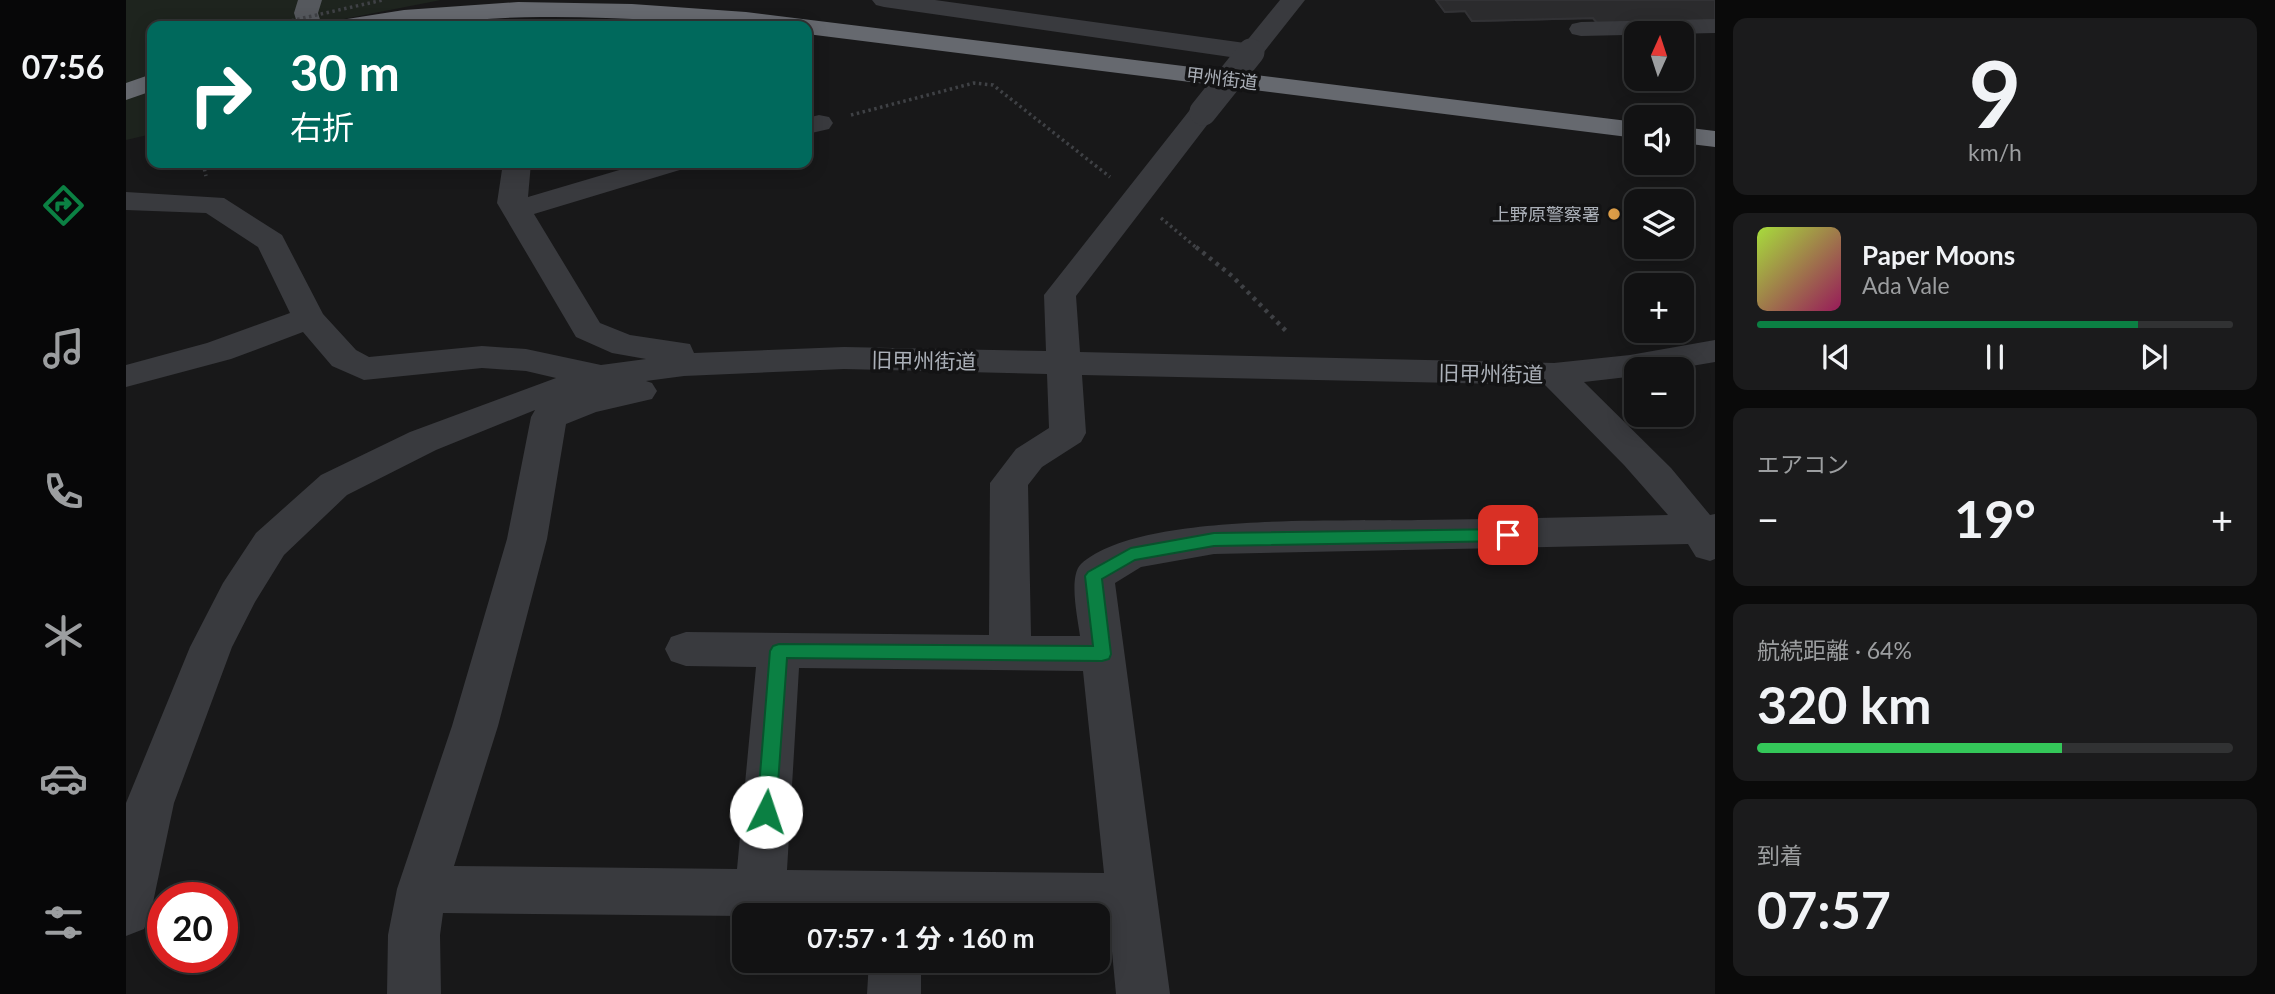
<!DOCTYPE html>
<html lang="ja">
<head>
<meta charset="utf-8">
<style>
  :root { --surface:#121213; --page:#1b1b1c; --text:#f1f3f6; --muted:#9c9ea0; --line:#313233; --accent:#0b8043 }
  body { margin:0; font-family:Lato,"Noto Sans JP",sans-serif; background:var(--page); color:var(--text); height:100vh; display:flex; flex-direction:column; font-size:26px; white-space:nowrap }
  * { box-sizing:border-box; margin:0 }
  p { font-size:23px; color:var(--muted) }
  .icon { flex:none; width:38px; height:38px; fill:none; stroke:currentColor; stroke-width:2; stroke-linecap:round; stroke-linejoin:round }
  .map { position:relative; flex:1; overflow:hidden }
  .sheet { display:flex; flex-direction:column; gap:18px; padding:18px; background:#0a0a0a; width:560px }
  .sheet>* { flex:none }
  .hud { position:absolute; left:21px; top:21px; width:665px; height:147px; border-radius:14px; box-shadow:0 4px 18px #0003,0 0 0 2px var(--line); background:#00695c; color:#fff; overflow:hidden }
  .needle { width:46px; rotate:3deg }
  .tools { position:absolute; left:1498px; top:21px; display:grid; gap:14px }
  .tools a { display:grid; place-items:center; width:70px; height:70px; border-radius:14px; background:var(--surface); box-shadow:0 4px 18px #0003,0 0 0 2px var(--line); font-size:35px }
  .speed { position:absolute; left:21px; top:882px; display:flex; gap:14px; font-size:35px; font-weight:700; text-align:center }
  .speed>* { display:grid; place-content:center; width:91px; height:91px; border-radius:50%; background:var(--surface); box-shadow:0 4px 18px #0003,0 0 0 2px var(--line); line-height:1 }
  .speed .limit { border:10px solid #d22; background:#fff; color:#111 }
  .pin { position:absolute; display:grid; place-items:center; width:60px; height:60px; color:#fff; margin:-30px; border-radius:14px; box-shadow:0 4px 10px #0006 }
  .me { position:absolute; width:77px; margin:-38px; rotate:4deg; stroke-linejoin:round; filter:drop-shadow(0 0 5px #0008) }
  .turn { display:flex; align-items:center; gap:24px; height:147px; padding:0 28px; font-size:32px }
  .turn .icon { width:91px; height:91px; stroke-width:2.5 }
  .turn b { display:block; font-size:49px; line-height:60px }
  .big { font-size:52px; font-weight:700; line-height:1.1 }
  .sheet .card { flex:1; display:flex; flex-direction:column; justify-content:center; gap:10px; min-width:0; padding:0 24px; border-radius:14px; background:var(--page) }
  .sheet .dial { align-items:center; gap:0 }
  .dial b { font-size:91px; line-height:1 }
  .song { display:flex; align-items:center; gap:21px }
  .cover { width:84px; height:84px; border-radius:10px; background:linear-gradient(135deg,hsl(80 70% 55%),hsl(330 70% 35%)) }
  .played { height:7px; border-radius:4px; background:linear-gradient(90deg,var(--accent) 80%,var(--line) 80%) }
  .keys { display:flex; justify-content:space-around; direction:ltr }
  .heat { display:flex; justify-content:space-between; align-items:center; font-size:38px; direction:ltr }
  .charge { height:10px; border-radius:5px; background:linear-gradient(90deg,#34c759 64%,var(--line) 0) }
  .trip { position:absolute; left:606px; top:903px; width:378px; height:70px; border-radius:14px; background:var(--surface); box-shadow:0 4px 18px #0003,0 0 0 2px var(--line); font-weight:700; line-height:70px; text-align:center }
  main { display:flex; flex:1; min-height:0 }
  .tab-bar { display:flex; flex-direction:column; width:126px; justify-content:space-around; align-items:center; background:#070708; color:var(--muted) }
  .tab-bar .icon { width:49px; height:49px }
  .tab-bar .current { color:var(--accent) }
  .tab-bar b { font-size:32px; color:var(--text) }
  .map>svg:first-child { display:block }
  .green { fill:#1e241e }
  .building { fill:#2b2b2d; stroke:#323235; stroke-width:2 }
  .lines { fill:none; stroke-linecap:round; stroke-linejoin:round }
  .path-far1 { stroke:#3f4145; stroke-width:3.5; stroke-dasharray:2.5 3.5; stroke-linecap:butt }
  .path { stroke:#3f4145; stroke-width:4.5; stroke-dasharray:3.5 5; stroke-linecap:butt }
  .minor { fill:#393a3e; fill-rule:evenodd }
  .major { fill:#55585d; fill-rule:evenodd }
  .highway { fill:#66696f; fill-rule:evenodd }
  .path-bridge { stroke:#3f4145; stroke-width:3.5; stroke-dasharray:2.5 3.5; stroke-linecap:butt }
  .minor-bridge { stroke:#393a3e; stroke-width:27 }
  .route { fill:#0b8043; stroke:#07532c; stroke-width:2 }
  .poi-dot { fill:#e0a049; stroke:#131314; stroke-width:2.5 }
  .labels { text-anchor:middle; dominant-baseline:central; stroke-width:7; stroke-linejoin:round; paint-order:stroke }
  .far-street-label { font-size:18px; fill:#abb0b8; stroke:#131314 }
  .far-poi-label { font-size:18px; fill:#abb0b8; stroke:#131314; text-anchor:end }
  .street-label { font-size:21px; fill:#abb0b8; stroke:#131314 }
</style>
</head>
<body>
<main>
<nav class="tab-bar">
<b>07:56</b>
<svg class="icon current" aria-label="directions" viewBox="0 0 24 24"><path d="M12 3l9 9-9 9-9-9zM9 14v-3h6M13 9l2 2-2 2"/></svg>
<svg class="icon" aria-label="music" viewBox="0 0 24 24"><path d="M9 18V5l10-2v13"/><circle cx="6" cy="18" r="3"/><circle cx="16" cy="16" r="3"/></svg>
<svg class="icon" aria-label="phone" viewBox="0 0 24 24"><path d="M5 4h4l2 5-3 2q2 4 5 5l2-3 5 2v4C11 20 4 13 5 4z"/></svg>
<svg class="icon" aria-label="climate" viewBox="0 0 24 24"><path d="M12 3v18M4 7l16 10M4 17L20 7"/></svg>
<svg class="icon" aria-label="car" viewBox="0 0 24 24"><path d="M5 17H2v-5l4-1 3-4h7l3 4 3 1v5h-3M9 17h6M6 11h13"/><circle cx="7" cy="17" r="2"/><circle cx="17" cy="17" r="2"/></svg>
<svg class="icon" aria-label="filters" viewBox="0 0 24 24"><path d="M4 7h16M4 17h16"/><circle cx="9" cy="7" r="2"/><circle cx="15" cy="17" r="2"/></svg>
</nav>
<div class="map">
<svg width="1589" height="994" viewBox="0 0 1589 994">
  <rect width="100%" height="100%" fill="#181819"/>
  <!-- green -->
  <polygon class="green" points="0,0 315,0 182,26 26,26 26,134 0,140"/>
  <!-- building -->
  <g class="building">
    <polygon points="1310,0 1466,0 1479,14 1589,13 1589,22 1472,24 1467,18 1346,21 1339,11 1319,12"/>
    <polygon points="1310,0 1589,0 1589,22 1472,24 1467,18 1346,21 1339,11 1319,12"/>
  </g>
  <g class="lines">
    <!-- path-far1 -->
    <g class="path-far1">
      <polyline points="725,115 848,83 867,85 984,177"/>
      <polyline points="77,163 80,176"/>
      <polyline points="1035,218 1072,249"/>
    </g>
    <!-- path -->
    <polyline class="path" points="1070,247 1106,276 1163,334"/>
    <!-- minor -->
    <g class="minor">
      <polygon points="746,0 809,0 1119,43 1154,0 1179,0 1134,57 1125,60 758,7 750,5"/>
      <polygon points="1589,19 1589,33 1455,36 1446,34 1443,29 1446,24 1455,22"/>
      <path d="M1077 104 1087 106 1091 112 950 296 954 352 1428 363 1504 355 1589 340V362L1548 369H1510V376L1458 382 1545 468 1584 515 1589 514V559L1584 561 1570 557 1562 544 1088 554 1015 567 989 583 1044 994H990L983 920H971V915L618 916 317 913 314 935 315 994H261L262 935 271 889 326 726 381 539 405 417 409 410 310 450 221 495 158 555 129 602 106 647 48 803 25 912 18 929 0 936V803L64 647 97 583 130 533 195 475 284 432 430 378 400 371 356 368 238 380 206 366 177 332 105 359 0 387V365L81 343 164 313 132 247 80 213 0 210V192L98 198 156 235 197 314 230 350 243 357 356 346 400 349 475 365 520 359 486 353 450 337 371 203 377 163H405L402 197 517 163H561L557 169 408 214 474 323 504 335 564 344 568 353 718 347 920 351 918 295 1067 106ZM718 369 921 374 923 428 890 449 864 483 863 635 560 632 545 637 539 649 545 661 560 666 630 667 611 869 328 866 372 726 421 539 440 424 470 412 526 399 531 391 526 383 520 381 558 376ZM956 375 1419 385 1498 465 1542 515C1459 517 1376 519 1292 520 1213 522 1012 512 955 564 942 576 952 620 954 636H905L902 485 916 467 955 442 960 433ZM673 668 957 671 978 873 661 870Z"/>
      <polygon points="693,115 703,117 707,123 703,129 681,134 681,118"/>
      <polygon points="743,961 795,961 795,994 741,994"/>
    </g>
    <!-- major -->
    <polygon class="major" points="172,0 196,0 192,13 196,26 172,26 168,13"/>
    <!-- highway -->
    <g class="highway">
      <path d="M392 2 506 4 620 12 1510 122V138L681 34V26C592 26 504 16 415 17 346 17 277 29 209 26L212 21 221 19 278 10Z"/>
      <polygon points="26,74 26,91 0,100 0,83"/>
      <polygon points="1556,127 1589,131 1589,147 1556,143"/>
    </g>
    <!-- path-bridge -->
    <polyline class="path-bridge" points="142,26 257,0"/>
    <!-- minor-bridge -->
    <polyline class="minor-bridge" points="1077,112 1125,52"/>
  </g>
  <!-- route -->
  <polygon class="route" points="1382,529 1391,535 1382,541 1088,546 1009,560 976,579 985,654 983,659 976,661 661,658 650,812 647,818 640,820 634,818 631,812 644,651 647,646 653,644 967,646 959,576 962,572 1005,548 1088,533"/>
  <!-- markers -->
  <circle class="poi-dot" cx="1488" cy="214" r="7"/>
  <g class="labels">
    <!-- far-street labels -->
    <g class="far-street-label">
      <text transform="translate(1096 78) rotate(7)">甲州街道</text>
    </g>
    <!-- far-poi labels -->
    <g class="far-poi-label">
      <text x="1474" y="214">上野原警察署</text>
    </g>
    <!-- street labels -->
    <g class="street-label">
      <text transform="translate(798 360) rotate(1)">旧甲州街道</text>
      <text transform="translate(1365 373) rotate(1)">旧甲州街道</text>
    </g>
  </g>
</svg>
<div class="tools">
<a><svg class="needle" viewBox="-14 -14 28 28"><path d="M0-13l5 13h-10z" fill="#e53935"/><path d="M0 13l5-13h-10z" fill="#9c9ea0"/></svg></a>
<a><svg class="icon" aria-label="sound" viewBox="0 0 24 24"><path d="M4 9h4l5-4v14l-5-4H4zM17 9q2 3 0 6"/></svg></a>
<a><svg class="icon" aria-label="layers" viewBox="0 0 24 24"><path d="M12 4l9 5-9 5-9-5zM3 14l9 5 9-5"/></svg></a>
<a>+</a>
<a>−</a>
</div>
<div class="speed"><div class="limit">20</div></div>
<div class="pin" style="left:1382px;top:535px;background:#d93025"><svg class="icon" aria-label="arrive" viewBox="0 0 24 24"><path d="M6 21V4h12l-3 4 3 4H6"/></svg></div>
<svg class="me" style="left:640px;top:812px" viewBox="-20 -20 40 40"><circle r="19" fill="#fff"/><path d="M0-13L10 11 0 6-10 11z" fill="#0b8043"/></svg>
<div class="trip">07:57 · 1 分 · 160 m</div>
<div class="hud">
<div class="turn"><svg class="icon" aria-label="right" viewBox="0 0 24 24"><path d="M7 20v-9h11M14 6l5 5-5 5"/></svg><div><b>30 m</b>右折</div></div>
</div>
</div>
<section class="sheet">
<div class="card dial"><b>9</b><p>km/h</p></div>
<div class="card">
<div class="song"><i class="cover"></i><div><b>Paper Moons</b><p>Ada Vale</p></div></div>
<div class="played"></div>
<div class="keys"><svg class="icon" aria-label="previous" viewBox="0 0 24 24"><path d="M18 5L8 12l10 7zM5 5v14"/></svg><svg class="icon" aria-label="pause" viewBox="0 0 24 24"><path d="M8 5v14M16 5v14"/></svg><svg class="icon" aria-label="next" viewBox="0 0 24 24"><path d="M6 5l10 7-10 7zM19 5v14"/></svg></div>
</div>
<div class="card"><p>エアコン</p>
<div class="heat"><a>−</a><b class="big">19°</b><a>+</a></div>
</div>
<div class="card"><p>航続距離 · 64%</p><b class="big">320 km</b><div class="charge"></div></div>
<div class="card"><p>到着</p><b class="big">07:57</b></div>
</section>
</main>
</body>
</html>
